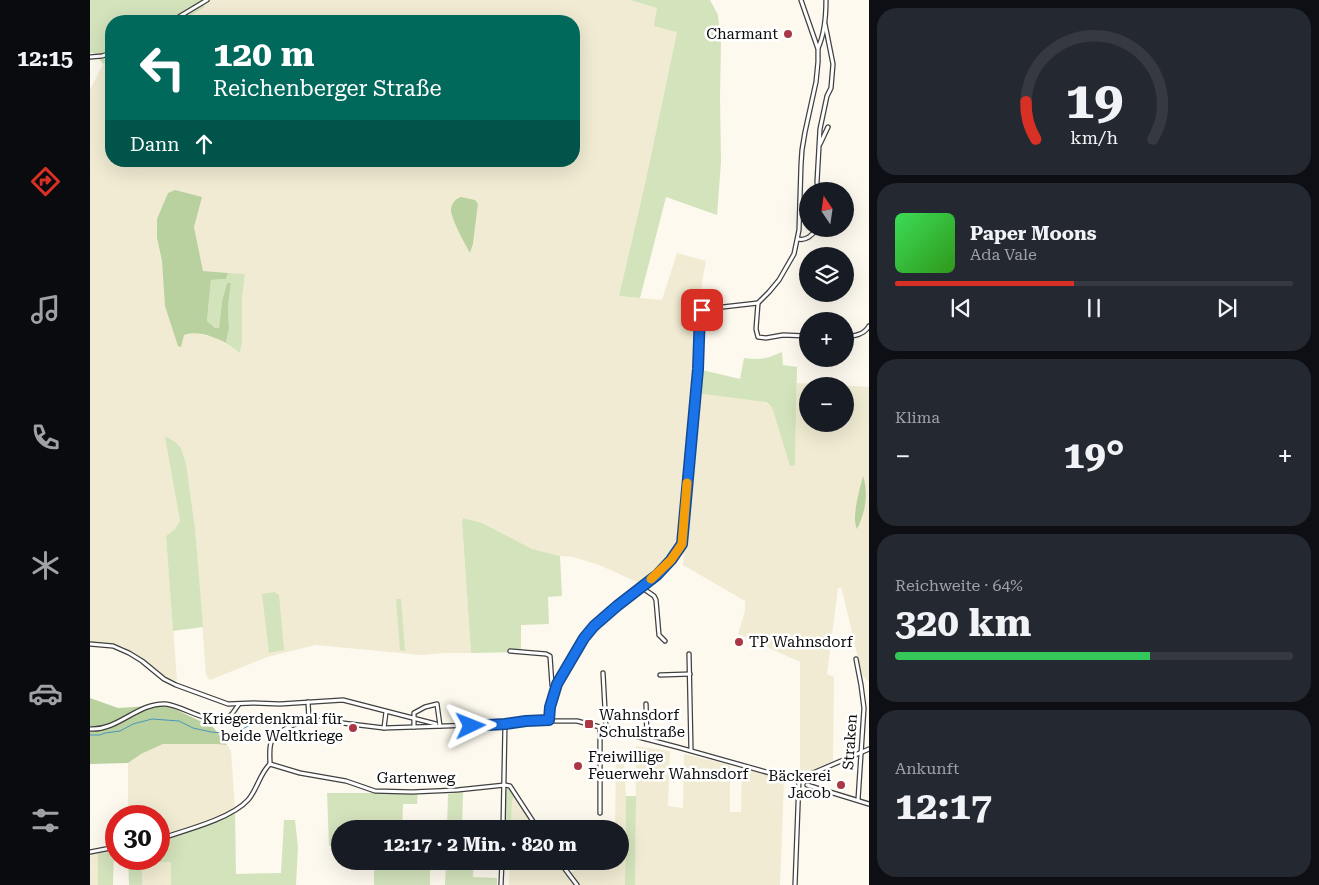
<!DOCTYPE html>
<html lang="de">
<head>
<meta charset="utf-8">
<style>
  :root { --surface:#171b24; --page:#242831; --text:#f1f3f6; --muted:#9ea1a6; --line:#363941; --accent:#d93025 }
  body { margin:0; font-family:"Roboto Serif",serif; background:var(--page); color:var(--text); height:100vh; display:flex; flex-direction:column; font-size:19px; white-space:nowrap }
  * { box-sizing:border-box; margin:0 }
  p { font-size:16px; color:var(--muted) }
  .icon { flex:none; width:28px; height:28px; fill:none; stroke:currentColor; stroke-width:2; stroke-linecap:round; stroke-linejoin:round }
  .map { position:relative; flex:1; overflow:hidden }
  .details { display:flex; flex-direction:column; gap:8px; padding:8px; background:#0d0f14; width:450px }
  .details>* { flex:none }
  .guide { position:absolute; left:15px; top:15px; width:475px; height:152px; border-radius:20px; box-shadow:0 5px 20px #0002; background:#00695c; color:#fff; overflow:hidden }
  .needle { width:32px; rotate:347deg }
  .fabs { position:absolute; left:709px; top:182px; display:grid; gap:10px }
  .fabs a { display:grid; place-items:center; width:55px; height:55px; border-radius:50%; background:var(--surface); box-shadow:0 5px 20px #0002; font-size:25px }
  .speed { position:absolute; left:15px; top:805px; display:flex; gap:10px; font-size:25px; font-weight:700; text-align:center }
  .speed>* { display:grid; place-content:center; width:65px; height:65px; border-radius:50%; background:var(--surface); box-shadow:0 5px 20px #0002; line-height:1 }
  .speed .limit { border:8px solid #d22; background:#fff; color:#111 }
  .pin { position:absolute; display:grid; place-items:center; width:42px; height:42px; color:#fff; margin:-21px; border-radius:10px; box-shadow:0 2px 8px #0006 }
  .me { position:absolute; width:55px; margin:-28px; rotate:88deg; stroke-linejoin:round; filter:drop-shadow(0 0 4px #0008) }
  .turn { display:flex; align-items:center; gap:18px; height:105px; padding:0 25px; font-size:22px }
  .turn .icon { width:65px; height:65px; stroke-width:2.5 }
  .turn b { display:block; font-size:35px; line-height:42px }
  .then { display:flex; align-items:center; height:48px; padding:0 25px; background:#0003; gap:10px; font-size:19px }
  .big { font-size:38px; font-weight:700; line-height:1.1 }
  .details .tile { flex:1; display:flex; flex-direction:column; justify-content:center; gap:8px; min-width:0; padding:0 18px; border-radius:20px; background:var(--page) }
  .details .dial { align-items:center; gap:0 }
  .dial svg { height:130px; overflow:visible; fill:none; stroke:var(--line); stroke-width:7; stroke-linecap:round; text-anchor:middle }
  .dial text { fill:var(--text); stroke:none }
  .song { display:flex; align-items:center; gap:15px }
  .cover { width:60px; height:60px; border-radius:8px; background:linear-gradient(135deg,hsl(130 70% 55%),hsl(110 70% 35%)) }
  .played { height:5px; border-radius:2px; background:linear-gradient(90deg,var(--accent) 45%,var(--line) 45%) }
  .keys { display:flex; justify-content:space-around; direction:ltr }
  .heat { display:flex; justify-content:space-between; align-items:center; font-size:28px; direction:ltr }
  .charge { height:8px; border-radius:4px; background:linear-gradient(90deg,#34c759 64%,var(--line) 0) }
  .trip { position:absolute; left:241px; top:820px; width:298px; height:50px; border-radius:25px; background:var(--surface); box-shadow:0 5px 20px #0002; font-weight:700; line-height:50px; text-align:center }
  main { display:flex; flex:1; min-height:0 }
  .tab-bar { display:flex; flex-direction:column; width:90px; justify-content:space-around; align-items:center; background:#090b0e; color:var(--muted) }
  .tab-bar .icon { width:35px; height:35px }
  .tab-bar .selected { color:var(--accent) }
  .tab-bar b { font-size:22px; color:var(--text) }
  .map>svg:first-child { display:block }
  .farmland { fill:#f0ebd2; fill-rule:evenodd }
  .green { fill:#d3e3bc }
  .forest { fill:#b9d19e }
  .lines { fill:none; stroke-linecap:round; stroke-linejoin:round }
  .stream { stroke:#4a96bb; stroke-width:1 }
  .street-casing { stroke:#404040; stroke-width:5.5 }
  .street { stroke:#fff; stroke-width:3 }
  .route-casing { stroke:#114b97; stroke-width:12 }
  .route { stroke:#1a73e8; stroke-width:9 }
  .slow { stroke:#f59e0b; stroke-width:9 }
  .poi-dot { fill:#aa3744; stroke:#fff; stroke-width:2 }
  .labels { text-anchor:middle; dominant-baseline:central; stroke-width:5; stroke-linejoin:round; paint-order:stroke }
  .poi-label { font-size:15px; fill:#0d0d0d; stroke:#fff; text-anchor:end }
  .street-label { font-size:15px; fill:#0d0d0d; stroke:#fff }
</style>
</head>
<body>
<main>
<nav class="tab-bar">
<b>12:15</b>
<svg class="icon selected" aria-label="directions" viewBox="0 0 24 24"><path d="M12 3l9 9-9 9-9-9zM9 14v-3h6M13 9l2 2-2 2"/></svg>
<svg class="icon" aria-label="music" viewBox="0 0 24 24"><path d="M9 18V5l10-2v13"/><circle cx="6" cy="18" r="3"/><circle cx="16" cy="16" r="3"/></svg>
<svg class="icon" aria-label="phone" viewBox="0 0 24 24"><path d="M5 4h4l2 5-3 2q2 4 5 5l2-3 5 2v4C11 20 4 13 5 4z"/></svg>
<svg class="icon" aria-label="climate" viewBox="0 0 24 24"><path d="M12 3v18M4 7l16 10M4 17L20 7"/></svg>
<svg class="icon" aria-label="car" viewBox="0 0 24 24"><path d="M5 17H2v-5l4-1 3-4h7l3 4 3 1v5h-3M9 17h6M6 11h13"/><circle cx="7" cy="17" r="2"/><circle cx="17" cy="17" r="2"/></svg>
<svg class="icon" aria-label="filters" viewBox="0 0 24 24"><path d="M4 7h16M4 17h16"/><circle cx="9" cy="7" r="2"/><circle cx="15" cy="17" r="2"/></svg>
</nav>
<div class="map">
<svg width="779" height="885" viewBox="0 0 779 885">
  <rect width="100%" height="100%" fill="#fdf9ee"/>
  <!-- farmland -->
  <g class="farmland">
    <path d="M111 0H540L567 8 587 32 555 184 529 296 572 300 587 253 616 261 612 282 610 307 612 310 610 313 608 369 680 405 683 410 705 464 707 383 779 387V682L772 675 754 598 751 588H748L737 674 744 677 743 761 711 775 710 771V662L648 634 655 611V601L593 565 594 550 592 545 581 560 554 585 509 565 483 557 470 556 441 549 392 523 373 518 372 522 381 653H353L332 655 225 645 177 657 120 680 116 675 105 528 96 463 91 448 76 437 90 521 85 529 76 536 87 680 79 681 55 660 32 646 0 643V90L13 64 21 61V161H484V21H92L115 7ZM111 198 104 227 113 271 155 275 152 299V343L150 353 128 338 100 332 94 334 72 261 67 238ZM388 204 387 215 383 244 380 253 362 215ZM718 386H755V424H718Z"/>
    <polygon points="73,744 124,744 137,745 141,751 145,809 128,818 69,838 69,816 38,816 38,763 51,754"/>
    <polygon points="546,746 580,751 578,806 593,808 594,754 640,765 640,812 651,812 652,768 694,780 690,885 545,885"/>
    <polygon points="534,760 536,796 535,885 419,885 420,861 467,861 477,875 485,870 484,861 530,861 530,829 525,829 526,761"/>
    <polygon points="424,795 446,829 421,829 422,802"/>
    <polygon points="8,852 8,885 0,885 0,853"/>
    <polygon points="52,862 82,862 81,885 52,885"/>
  </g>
  <!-- green -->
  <g class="green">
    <polygon points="0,0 111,0 115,7 92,21 21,21 21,61 13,64 4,53 0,53"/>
    <polygon points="540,0 620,0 628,15 631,42 630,96 631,162 627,215 576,197 550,298 529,296 555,184 587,32 564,26 567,8"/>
    <polygon points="138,273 155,274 152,299 152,343 150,353 136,343 139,328 138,307 141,283 137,283 132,301 129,328 125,328 117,321 121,280 136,279"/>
    <path d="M692 352 693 365 707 367 705 465 700 466 683 410 680 405 676 402 606 393 608 369 650 379 654 358C671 360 676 359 692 352Z"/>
    <polygon points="75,436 85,442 91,448 96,463 105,528 113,627 83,631 76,536 85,529 90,521"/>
    <polygon points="373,518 392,523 442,549 470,556 472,596 458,597 459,624 431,625 431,652 381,653 372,522"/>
    <polygon points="184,592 189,595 194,650 179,653 172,594"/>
    <polygon points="306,599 311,599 315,651 310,650"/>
    <polygon points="417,787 419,788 424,795 422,802 421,829 415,829 416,789"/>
    <polygon points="373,792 372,829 357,829 358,794"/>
    <polygon points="237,793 328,793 327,804 313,804 312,829 250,829 250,846 239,846"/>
    <polygon points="536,796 546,796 545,885 535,885"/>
    <path d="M145 812 146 874 191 873 194 820H205L208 847 206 885H81V862H52V885H39L38 859H69V841C94 834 121 825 145 812Z"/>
    <polygon points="24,849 23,885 8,885 8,852"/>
    <rect x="284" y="861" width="56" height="24"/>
    <polygon points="356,861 384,861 383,877 407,878 407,885 355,885"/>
  </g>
  <!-- forest -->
  <g class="forest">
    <path d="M85 190 112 197 104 227 113 271 138 273 136 279 121 280 117 321 125 328H129L132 301 137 283H141L138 307 139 328 136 343C126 337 105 330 94 335L91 347 88 346 75 306 72 261 67 238V219L78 193Z"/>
    <path d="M371 197 385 200 388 204 383 244 380 253C375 244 360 217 361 209 362 202 366 199 371 197Z"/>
    <path d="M773 476C779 494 775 513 767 529 761 517 770 489 773 476Z"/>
    <polygon points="0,698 28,708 76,705 123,727 137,745 124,744 73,744 51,754 38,763 0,764"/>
  </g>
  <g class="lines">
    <!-- stream -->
    <polyline class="stream" points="0,735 10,735 15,733 30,731 43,724 62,719 89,721 103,728 121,732 143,734 164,723 193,713 198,715"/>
    <defs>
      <g id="street">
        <polyline points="711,0 728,49 728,62 726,82 715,132 712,150 711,165 709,230 704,254 689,280 679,292 668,303 666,329 668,337 676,338 693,335 718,336"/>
        <polyline points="82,21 117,0"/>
        <path d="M728 48C735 33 736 16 736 0"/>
        <polyline points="0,57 12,56 21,53"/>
        <polyline points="730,144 738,127"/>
        <polyline points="728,191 727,182 730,129 737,96 741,88 743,64 735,24"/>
        <path d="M708 239C716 241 723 235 726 229"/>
        <path d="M755 337C764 336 774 335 779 326"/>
        <polyline points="551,587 564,596 566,600 569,635 575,641"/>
        <polyline points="0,644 23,646 39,653 52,661 74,679 86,685 138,704 163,703 190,704 253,700 346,724"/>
        <polyline points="420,651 456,654 460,656 462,685 464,691"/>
        <polyline points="599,654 601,750"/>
        <polyline points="766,659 771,685 774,708 768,800"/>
        <polyline points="513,673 516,728"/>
        <polyline points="570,675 600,674"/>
        <polyline points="218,702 219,719"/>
        <polyline points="556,704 557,739"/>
        <polyline points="459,720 460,707 467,684 494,638 504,626 527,606 567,575 581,560 592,544 608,369 610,313 615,309 668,303"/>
        <polyline points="324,727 324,713 335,707 347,704 350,726"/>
        <polyline points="294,728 296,712"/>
        <path d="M0 729C28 731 48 702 76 704 95 706 124 730 142 714 144 711 147 707 149 704"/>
        <path d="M180 764C180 757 179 749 181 743 185 731 208 722 219 719L294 728 415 724 436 721H487L587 747 687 775 709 779"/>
        <polyline points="180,764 210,773 256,781 285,791 322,792 367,790 415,785 420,786 448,829"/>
        <polyline points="709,779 779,749"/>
        <polyline points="717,785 779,804"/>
        <polyline points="510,813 510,727"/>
        <polyline points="413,829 415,724"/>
        <path d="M69 839C93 831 141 819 158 800 167 790 170 773 180 764"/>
        <polyline points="0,852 26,847"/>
        <polyline points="469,861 487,885"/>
        <polyline points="411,885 412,861"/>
        <polyline points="705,885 709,779"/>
      </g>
    </defs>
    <!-- street casing -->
    <use href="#street" class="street-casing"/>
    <!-- street -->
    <use href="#street" class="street"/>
  </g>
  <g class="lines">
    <defs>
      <polyline id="route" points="381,726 415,724 436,721 459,720 460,707 467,684 494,638 504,626 527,606 567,575 581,560 592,544 608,369 610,312 612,310"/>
    </defs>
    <!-- route casing -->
    <use href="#route" class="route-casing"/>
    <!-- route -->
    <use href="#route" class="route"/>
    <!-- slow -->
    <polyline class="slow" points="561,579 581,560 592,544 597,483"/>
  </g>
  <!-- markers -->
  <g class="poi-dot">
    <circle cx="698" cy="34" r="5"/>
    <circle cx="649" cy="642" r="5"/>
    <rect x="494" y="719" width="10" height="10" rx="2.5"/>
    <circle cx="263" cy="728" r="5"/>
    <circle cx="488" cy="766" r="5"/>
    <circle cx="751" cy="785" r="5"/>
  </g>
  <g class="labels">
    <!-- poi labels -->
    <g class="poi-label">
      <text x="688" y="34">Charmant</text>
      <text x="659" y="642" text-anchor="start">TP Wahnsdorf</text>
      <text x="509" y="715" text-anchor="start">Wahnsdorf<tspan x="509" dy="17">Schulstraße</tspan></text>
      <text x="253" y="719">Kriegerdenkmal für<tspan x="253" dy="17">beide Weltkriege</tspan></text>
      <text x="498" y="757" text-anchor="start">Freiwillige<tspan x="498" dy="17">Feuerwehr Wahnsdorf</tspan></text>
      <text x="741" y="776">Bäckerei<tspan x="741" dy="17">Jacob</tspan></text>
    </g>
    <!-- street labels -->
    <g class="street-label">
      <text transform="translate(760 742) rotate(-86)">Straken</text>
      <text x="326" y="778">Gartenweg</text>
    </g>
  </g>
</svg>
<div class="fabs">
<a><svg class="needle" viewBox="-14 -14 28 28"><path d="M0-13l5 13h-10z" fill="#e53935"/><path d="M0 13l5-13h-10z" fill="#9ea1a6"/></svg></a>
<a><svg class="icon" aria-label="layers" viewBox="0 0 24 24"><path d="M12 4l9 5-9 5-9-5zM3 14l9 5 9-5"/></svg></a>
<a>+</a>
<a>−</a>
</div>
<div class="speed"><div class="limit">30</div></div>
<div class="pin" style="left:612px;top:310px;background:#d93025"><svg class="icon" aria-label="arrive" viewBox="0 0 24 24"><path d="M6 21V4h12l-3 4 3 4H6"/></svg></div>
<svg class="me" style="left:381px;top:726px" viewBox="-20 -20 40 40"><path d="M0-17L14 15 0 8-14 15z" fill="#1a73e8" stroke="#fff" stroke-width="4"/></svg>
<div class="trip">12:17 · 2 Min. · 820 m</div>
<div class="guide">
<div class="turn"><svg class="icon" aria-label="left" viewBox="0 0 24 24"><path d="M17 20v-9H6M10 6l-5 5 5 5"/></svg><div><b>120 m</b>Reichenberger Straße</div></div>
<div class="then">Dann<svg class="icon" aria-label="ahead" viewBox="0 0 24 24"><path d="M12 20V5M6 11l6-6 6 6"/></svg></div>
</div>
</div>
<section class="details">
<div class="tile dial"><svg viewBox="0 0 100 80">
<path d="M14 69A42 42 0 1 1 86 69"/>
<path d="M14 69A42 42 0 0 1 8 46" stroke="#d93025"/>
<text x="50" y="56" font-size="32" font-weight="700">19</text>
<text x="50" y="72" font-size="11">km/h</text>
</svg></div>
<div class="tile">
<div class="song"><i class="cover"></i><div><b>Paper Moons</b><p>Ada Vale</p></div></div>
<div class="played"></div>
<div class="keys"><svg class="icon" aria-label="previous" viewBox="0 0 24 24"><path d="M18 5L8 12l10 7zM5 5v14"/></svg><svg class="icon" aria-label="pause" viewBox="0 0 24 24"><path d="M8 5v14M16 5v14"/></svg><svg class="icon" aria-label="next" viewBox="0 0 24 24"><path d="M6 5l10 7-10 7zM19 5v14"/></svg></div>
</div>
<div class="tile"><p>Klima</p>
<div class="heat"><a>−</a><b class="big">19°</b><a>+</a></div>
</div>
<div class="tile"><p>Reichweite · 64%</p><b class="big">320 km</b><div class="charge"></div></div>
<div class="tile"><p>Ankunft</p><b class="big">12:17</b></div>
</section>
</main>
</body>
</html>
